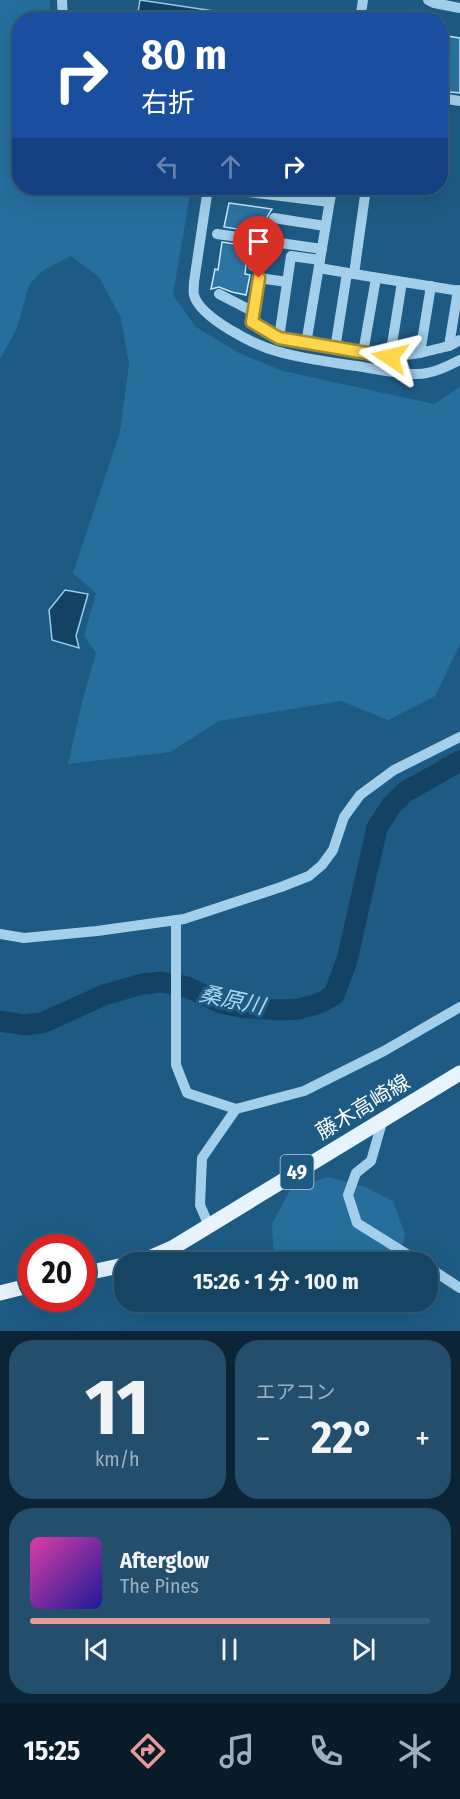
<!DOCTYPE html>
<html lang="ja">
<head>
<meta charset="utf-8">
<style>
  :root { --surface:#164463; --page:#234e6c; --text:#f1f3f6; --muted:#9eb0be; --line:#355c78; --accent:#e69b98 }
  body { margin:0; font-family:"Fira Sans Condensed","Noto Sans JP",sans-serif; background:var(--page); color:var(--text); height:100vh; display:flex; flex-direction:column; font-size:22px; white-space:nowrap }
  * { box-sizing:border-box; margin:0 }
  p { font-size:20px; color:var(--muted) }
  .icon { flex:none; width:33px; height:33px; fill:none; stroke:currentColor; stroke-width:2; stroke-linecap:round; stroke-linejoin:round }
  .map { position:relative; height:1331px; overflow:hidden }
  .panel { display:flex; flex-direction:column; gap:9px; padding:9px; background:#0c2536; flex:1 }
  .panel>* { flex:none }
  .guide { position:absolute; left:12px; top:12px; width:436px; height:183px; border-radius:24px; box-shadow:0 6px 24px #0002,0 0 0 2px var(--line); background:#1a4fa0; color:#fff; overflow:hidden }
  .speed { position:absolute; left:18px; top:1234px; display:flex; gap:12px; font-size:30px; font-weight:700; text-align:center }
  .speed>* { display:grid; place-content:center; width:78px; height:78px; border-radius:50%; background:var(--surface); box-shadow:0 6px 24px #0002,0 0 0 2px var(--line); line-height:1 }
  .speed .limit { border:9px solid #d22; background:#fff; color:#111 }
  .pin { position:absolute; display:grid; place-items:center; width:51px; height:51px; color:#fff; margin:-62px -26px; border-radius:50% 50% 50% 0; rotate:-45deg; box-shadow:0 0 6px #0007 }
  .pin .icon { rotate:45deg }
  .me { position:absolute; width:66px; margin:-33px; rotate:280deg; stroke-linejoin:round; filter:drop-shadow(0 0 4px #0008) }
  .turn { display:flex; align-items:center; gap:21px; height:126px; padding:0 30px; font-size:27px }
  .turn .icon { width:78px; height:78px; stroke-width:2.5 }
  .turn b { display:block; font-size:42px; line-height:51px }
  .lanes { display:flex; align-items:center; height:57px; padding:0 30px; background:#0003; justify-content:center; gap:30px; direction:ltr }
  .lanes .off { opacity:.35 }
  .big { font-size:45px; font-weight:700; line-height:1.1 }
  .panel .widget { flex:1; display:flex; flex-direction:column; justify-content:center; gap:9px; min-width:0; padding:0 21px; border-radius:24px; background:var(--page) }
  .panel .dial { align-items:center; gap:0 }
  .dial b { font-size:78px; line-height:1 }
  .song { display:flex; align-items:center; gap:18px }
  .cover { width:72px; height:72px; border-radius:9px; background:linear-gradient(135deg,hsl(320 70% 55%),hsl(240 70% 35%)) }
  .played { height:6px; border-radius:3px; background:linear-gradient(90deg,var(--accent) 75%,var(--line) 75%) }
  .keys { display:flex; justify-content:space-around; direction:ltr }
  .heat { display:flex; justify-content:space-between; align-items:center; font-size:33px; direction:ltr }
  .panel .tiles { flex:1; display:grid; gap:9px; grid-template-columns:1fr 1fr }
  .widget:last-child { grid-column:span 2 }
  .trip { position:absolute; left:114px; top:1252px; width:324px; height:60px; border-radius:24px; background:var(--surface); box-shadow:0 6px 24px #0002,0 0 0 2px var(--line); font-weight:700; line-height:60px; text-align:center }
  .tabs { display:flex; height:96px; justify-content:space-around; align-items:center; background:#091b28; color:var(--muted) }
  .tabs .icon { width:42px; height:42px }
  .tabs .current { color:var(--accent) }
  .tabs b { font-size:27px; color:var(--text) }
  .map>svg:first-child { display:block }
  .green { fill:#266f9d }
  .water { fill:#134263; stroke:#96ccec; stroke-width:1.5 }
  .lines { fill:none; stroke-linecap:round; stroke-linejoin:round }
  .river { stroke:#134263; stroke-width:21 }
  .building { fill:#2c74a2; stroke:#c8e5f8; stroke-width:1.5 }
  .minor { stroke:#a3cfea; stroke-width:10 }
  .major { stroke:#e7f4fe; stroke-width:15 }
  .route-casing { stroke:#a68a30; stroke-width:15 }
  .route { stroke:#ffd54a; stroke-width:10 }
  .labels { text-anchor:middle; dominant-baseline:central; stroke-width:6; stroke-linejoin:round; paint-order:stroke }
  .shield { fill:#1d5b84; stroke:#bbceda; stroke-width:1.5 }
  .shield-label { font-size:20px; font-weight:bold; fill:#fff }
  .street-label { font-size:21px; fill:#fff; stroke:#1d5b84 }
  .water-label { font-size:22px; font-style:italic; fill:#afd9f2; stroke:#1d5b84 }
</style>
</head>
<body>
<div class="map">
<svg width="460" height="1331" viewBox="0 0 460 1331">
  <rect width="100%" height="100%" fill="#1d5b84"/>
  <!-- green -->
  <g class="green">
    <polygon points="0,0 50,0 50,19 20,20 20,188 189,188 189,200 173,295 196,327 239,353 283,371 434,404 460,387 460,644 435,696 388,720 341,701 219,721 170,752 68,764 82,702 96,653 84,636 96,593 73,573 120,432 129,364 121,318 99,277 71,256 42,271 29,285 17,328 0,359"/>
    <polygon points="328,1177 365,1187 393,1201 405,1235 398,1263 274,1263 272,1224 290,1190"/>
  </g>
  <!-- water -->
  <g class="water">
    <polygon points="140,0 254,17 254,19 137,19"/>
    <polygon points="65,590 88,594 76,636 79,648 52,640 49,610"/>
  </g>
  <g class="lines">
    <!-- river -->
    <polyline class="river" points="0,1021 25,1025 42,1023 104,995 142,984 162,982 187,987 221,1003 240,1007 279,1010 299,1009 320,1003 334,995 347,960 377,828 391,806 405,792 460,761"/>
  </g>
  <!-- building -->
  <g class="building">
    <polygon points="441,35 460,38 460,93 441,91"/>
    <polygon points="229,203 272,209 267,217 269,224 268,234 224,227"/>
    <polygon points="222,242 248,246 245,274 250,275 246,295 232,292 219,287 211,289 215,269 218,270"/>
  </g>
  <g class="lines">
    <!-- minor -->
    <g class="minor">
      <polyline points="62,0 63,20"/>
      <polyline points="428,0 434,3 460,8"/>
      <polyline points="360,20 363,0"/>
      <polyline points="441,98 460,101"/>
      <path d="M208 188 194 282C194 286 193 291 194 295 200 318 255 345 276 351 302 359 330 362 357 366 376 369 397 374 417 374 432 374 446 367 460 360"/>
      <polyline points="224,189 329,202"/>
      <polyline points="274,218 325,226"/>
      <polyline points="217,234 322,249"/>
      <polyline points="320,260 291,256 279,338 390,357 420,353 449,346 460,340"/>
      <polyline points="253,266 257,239"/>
      <polyline points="319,268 354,274 366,188"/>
      <polyline points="354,274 460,291"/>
      <polyline points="219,294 254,312"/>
      <polyline points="279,338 252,322 259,278 287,282"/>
      <polyline points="306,344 332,188"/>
      <polyline points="449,346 458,290"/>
      <polyline points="335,349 347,273"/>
      <polyline points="363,353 376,278"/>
      <polyline points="420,353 431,286"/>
      <polyline points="390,357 402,282"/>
      <polyline points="176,920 176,1065 187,1093 236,1109 202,1158 200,1205 209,1226"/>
      <polyline points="0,934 24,938 97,931 184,919 281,887 309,876 322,865 333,850 344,817 360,795 394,770 460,737"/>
      <polyline points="236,1109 304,1091 384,1051 460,1007"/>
      <polyline points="383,1119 371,1161 356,1173 348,1195 357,1223 421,1263"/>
      <polyline points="428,1267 460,1288"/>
    </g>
    <!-- major -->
    <g class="major">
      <polyline points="131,1263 149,1258 174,1247 460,1073"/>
      <polyline points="82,1274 124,1265"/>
      <polyline points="0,1293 32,1285"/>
    </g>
  </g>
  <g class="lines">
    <defs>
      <polyline id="route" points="259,278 252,322 279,338 390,357"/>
    </defs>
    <!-- route casing -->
    <use href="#route" class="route-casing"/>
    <!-- route -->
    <use href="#route" class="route"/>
  </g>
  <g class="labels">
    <!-- shield labels -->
    <rect class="shield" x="280.5" y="1155" width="33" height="34" rx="4.5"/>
    <g class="shield-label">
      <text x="297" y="1172">49</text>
    </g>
    <!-- street labels -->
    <g class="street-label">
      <text transform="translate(363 1107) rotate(-31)">藤木高崎線</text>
    </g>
    <!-- water labels -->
    <g class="water-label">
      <text transform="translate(232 1000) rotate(12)">桑原川</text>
    </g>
  </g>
</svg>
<div class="speed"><div class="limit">20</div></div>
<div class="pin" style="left:259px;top:278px;background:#d93025"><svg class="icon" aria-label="arrive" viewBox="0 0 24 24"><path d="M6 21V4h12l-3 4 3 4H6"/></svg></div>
<svg class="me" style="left:390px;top:357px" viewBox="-20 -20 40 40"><path d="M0-17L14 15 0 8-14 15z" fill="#ffd54a" stroke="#fff" stroke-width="4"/></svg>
<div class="trip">15:26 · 1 分 · 100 m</div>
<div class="guide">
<div class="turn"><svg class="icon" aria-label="right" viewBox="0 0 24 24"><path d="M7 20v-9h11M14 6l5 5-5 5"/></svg><div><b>80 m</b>右折</div></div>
<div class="lanes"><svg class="icon off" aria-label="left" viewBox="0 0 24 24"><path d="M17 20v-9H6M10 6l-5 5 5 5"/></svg><svg class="icon off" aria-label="ahead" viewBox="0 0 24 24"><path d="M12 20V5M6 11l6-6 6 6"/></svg><svg class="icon" aria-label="right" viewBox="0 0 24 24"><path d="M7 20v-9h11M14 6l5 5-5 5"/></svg></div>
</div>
</div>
<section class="panel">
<div class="tiles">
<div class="widget dial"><b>11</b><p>km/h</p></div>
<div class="widget"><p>エアコン</p>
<div class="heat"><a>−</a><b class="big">22°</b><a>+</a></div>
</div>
<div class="widget">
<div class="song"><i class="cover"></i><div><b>Afterglow</b><p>The Pines</p></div></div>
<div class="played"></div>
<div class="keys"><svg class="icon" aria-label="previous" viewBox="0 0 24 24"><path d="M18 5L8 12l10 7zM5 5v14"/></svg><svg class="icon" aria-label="pause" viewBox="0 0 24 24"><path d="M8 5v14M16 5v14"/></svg><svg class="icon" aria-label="next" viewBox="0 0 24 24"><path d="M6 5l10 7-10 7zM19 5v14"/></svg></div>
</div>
</div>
</section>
<nav class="tabs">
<b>15:25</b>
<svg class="icon current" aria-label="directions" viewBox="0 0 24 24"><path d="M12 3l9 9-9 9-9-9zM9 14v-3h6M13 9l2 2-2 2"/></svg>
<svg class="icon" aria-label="music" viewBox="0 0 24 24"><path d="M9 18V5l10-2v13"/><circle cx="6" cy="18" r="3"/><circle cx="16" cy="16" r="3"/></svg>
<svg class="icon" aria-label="phone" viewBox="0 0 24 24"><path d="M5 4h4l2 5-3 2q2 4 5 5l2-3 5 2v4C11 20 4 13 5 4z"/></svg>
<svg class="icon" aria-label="climate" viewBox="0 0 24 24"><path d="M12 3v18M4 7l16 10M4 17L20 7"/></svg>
</nav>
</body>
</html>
